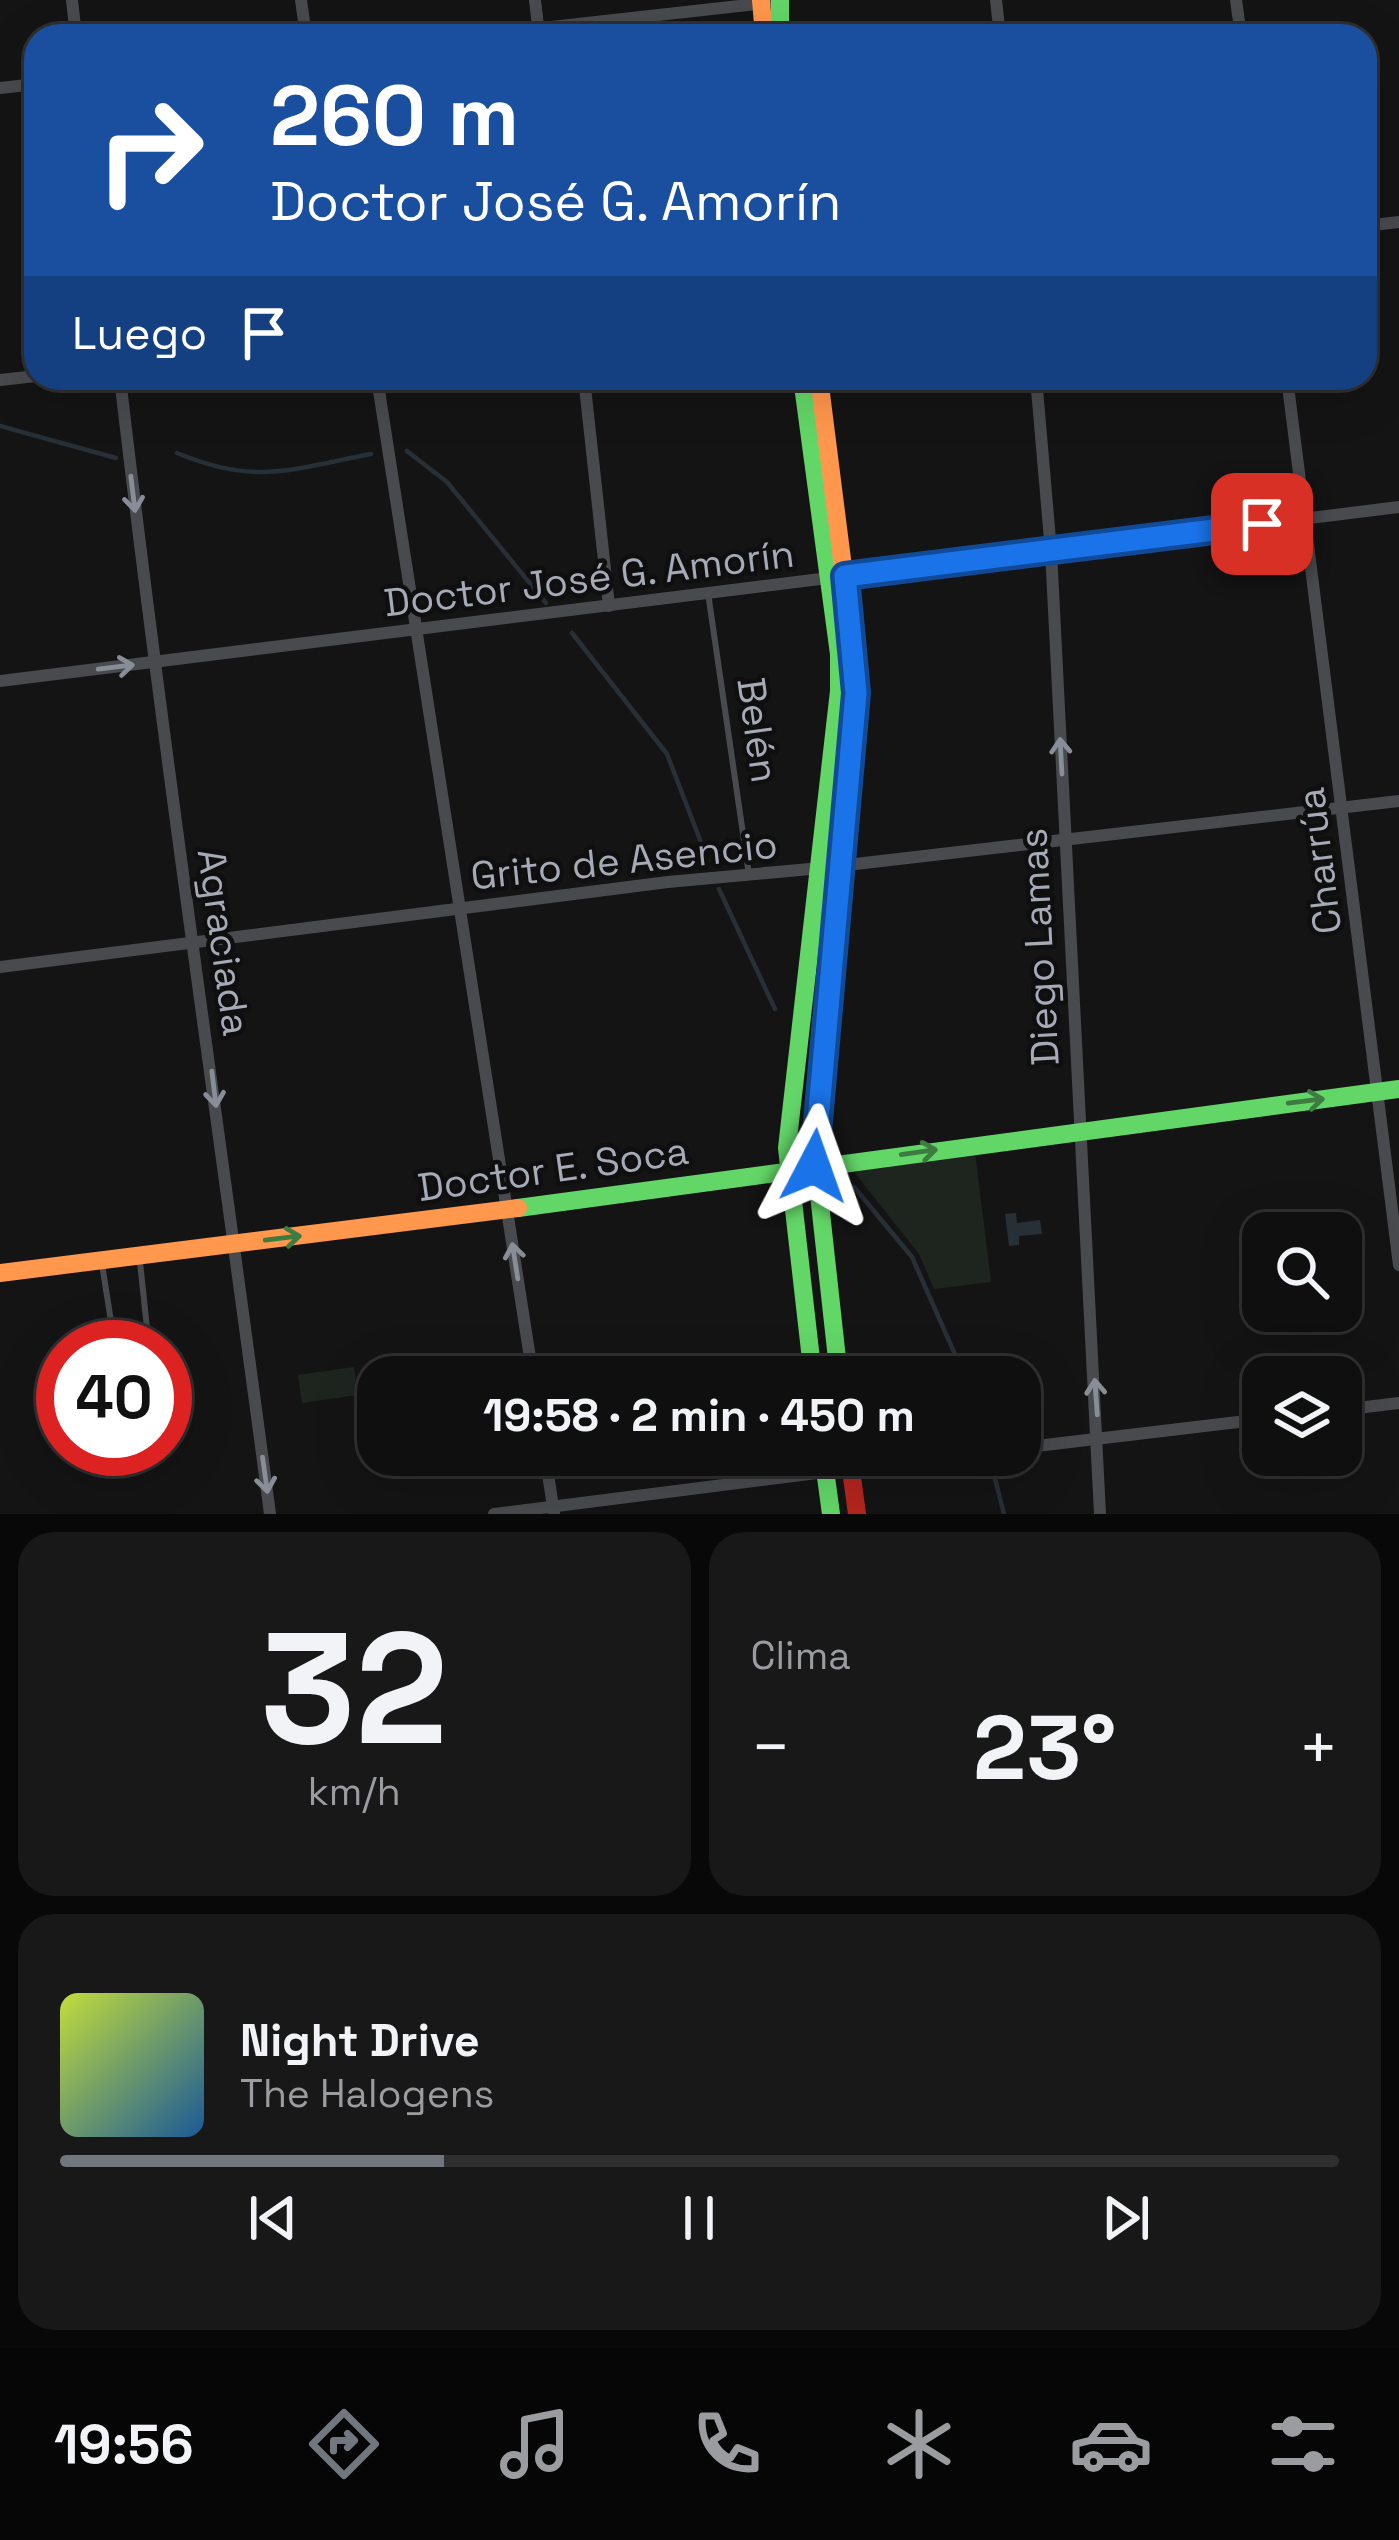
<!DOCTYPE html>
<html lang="es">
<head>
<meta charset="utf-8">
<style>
  :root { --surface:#0f0f10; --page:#181819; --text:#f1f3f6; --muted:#9b9c9f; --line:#2f2f30; --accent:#72767e }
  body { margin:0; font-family:"Space Grotesk",sans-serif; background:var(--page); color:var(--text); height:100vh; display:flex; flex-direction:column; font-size:45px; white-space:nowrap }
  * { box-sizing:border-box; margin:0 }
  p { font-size:39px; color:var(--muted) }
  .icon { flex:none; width:66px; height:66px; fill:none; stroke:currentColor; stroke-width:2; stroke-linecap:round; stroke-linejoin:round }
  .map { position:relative; height:1514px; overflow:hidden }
  .panel { display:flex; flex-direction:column; gap:18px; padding:18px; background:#080809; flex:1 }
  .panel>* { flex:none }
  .guide { position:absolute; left:24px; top:24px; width:1353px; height:366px; border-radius:36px; box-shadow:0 12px 48px #0002,0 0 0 3px var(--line); background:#1a4fa0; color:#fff; overflow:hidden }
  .fabs { position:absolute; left:1242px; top:1212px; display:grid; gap:24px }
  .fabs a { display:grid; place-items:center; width:120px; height:120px; border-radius:24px; background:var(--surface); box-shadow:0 12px 48px #0002,0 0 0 3px var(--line); font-size:60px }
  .speed { position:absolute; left:36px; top:1320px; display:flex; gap:24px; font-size:60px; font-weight:700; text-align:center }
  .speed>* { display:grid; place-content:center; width:156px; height:156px; border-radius:50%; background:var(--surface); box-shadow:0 12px 48px #0002,0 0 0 3px var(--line); line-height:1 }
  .speed .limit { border:18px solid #d22; background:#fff; color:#111 }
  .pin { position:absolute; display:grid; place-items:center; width:102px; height:102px; color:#fff; margin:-51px; border-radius:24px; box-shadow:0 6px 18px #0006 }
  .me { position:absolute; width:132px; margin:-66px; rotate:4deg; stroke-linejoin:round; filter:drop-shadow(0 0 9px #0008) }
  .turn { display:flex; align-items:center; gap:42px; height:252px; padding:0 48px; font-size:54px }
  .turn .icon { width:156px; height:156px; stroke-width:2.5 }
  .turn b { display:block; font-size:84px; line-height:102px }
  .then { display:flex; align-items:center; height:114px; padding:0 48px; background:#0003; gap:24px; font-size:45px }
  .big { font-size:90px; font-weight:600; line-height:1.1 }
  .panel .tile { flex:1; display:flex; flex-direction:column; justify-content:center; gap:18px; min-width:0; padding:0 42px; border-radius:36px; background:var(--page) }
  .panel .dial { align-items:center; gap:0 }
  .dial b { font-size:156px; line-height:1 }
  .song { display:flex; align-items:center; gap:36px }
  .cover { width:144px; height:144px; border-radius:18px; background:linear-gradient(135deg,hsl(70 70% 55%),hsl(210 70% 35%)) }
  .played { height:12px; border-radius:6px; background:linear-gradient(90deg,var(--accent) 30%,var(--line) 30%) }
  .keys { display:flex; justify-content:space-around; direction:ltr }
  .heat { display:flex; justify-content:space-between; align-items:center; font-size:66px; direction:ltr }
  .panel .tiles { flex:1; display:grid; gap:18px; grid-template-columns:1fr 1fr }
  .tile:last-child { grid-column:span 2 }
  .trip { position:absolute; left:357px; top:1356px; width:684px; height:120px; border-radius:36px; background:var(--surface); box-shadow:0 12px 48px #0002,0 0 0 3px var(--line); font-weight:600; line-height:120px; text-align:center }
  .tabs { display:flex; height:192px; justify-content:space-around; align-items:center; background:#060606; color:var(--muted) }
  .tabs .icon { width:84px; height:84px }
  .tabs .current { color:var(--accent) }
  .tabs b { font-size:54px; color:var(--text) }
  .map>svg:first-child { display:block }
  .green { fill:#1e251f }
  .water { fill:#272f37 }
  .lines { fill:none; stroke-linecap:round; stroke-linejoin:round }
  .stream { stroke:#272f37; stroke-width:4.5 }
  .lane { stroke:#484a4e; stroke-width:6 }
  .street { stroke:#484a4e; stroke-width:12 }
  .fast { stroke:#63d668; stroke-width:18 }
  .slow { stroke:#ff974d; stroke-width:18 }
  .jam { stroke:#b3261e; stroke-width:18 }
  .oneway { stroke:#898d97 }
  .oneway2 { stroke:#3d7c40 }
  .route-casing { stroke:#114b97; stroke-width:30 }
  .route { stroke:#1a73e8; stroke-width:21 }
  .labels { text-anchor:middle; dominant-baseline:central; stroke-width:9; stroke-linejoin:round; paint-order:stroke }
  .street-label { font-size:39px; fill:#a5aab6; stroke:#0f0f10 }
</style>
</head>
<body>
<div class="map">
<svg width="1399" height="1514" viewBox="0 0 1399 1514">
  <rect width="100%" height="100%" fill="#141415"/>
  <!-- green -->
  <g class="green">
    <polygon points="975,1152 991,1282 934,1289 919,1254 851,1168"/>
    <polygon points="354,1367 358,1395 302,1403 298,1375"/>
  </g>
  <!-- water -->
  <polygon class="water" points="1016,1213 1017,1223 1040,1220 1042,1234 1019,1236 1019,1245 1009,1246 1005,1214"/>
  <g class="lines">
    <!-- stream -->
    <g class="stream">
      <polyline points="0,426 116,458"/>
      <polyline points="407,451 447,482 546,603"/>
      <path d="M177 453C256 486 292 469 371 454"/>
      <polyline points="572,633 667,754 702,845"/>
      <polyline points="719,889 775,1009"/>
      <polyline points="854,1187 912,1257 965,1377"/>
      <polyline points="989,1455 1004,1514"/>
    </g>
    <!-- lane -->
    <g class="lane">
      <polyline points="708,593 749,875"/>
      <polyline points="140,1262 149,1347"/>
      <polyline points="102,1264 115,1347"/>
    </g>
    <!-- street -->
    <g class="street">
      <polyline points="72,0 76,36"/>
      <polyline points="301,0 306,36"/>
      <polyline points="535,0 539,35"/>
      <polyline points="996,0 1000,36"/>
      <polyline points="1236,0 1241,36"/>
      <polyline points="469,36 766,3"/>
      <polyline points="0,88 36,84"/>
      <polyline points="1365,226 1399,222"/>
      <path d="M120 378C164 757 220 1135 270 1514"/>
      <polyline points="377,378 533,1377"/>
      <polyline points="584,378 609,606"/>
      <polyline points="1036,378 1051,551 1100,1514"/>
      <polyline points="1287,378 1399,1265"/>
      <polyline points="0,380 36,376"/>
      <polyline points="0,681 1399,507"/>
      <polyline points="0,967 668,882 821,868 1399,801"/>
      <polyline points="1341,1410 1399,1403"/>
      <polyline points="1020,1448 1263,1419"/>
      <polyline points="545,1455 554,1513"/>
      <polyline points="494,1514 960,1455"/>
    </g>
    <!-- fast -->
    <g class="fast">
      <polyline points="780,0 780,36"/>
      <polyline points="802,378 839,654 839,691 787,1148 813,1377"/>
      <polyline points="518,1208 1399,1089"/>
      <polyline points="839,1377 814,1149 850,751"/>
      <polyline points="823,1455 831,1514"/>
    </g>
    <!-- slow -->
    <g class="slow">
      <polyline points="761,0 764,36"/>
      <polyline points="819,378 854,654 850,751"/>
      <polyline points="0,1273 518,1208"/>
    </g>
    <!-- jam -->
    <polyline class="jam" points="849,1455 857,1514"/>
  </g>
  <!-- one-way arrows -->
  <defs><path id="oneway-shaft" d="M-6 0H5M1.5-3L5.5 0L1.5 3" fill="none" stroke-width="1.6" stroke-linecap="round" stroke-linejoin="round" transform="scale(3)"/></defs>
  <g class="oneway">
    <use href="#oneway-shaft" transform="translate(133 494) rotate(83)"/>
    <use href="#oneway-shaft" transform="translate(116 667) rotate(-7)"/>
    <use href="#oneway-shaft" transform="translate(1061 756) rotate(-93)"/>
    <use href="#oneway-shaft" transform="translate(214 1089) rotate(83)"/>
    <use href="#oneway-shaft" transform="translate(515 1261) rotate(-99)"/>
    <use href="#oneway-shaft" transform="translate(1096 1397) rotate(-94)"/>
    <use href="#oneway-shaft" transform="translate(265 1475) rotate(82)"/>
  </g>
  <g class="oneway2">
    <use href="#oneway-shaft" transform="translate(1306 1101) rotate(-7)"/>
    <use href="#oneway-shaft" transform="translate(919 1152) rotate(-8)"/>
    <use href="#oneway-shaft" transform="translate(283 1238) rotate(-7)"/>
  </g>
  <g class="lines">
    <defs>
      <polyline id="route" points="814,1166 856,693 845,576 1262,524"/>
    </defs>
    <!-- route casing -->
    <use href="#route" class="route-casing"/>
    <!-- route -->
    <use href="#route" class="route"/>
  </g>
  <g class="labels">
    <!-- street labels -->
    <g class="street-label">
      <text transform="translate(589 578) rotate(-7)">Doctor José G. Amorín</text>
      <text transform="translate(758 730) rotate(82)">Belén</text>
      <text transform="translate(624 860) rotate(-6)">Grito de Asencio</text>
      <text transform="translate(1319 861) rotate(-97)">Charrúa</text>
      <text transform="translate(224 942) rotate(82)">Agraciada</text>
      <text transform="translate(1039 947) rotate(-93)">Diego Lamas</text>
      <text transform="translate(553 1169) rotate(-8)">Doctor E. Soca</text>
    </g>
  </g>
</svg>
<div class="fabs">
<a><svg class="icon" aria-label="search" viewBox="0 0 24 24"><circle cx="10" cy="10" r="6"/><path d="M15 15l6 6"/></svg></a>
<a><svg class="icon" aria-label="layers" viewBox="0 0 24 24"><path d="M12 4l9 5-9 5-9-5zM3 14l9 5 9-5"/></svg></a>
</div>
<div class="speed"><div class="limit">40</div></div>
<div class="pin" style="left:1262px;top:524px;background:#d93025"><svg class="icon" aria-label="arrive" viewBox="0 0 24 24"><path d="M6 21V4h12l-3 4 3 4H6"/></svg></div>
<svg class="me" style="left:814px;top:1166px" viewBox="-20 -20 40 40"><path d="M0-17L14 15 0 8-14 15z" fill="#1a73e8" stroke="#fff" stroke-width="4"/></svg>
<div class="trip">19:58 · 2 min · 450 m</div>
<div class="guide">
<div class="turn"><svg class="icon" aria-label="right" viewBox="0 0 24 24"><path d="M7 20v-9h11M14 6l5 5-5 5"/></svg><div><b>260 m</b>Doctor José G. Amorín</div></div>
<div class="then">Luego<svg class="icon" aria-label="arrive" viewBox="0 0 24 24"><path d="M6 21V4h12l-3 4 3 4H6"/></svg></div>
</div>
</div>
<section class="panel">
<div class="tiles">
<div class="tile dial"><b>32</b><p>km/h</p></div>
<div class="tile"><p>Clima</p>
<div class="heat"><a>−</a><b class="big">23°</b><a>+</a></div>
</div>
<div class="tile">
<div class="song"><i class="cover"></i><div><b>Night Drive</b><p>The Halogens</p></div></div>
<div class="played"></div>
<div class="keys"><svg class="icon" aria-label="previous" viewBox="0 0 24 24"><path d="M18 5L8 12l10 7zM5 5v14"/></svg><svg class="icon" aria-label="pause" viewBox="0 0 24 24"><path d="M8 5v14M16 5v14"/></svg><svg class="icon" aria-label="next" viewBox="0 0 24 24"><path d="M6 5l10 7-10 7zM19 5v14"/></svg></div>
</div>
</div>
</section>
<nav class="tabs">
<b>19:56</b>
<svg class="icon current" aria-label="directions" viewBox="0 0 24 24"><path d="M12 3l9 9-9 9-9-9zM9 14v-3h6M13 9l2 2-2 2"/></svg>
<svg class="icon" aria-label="music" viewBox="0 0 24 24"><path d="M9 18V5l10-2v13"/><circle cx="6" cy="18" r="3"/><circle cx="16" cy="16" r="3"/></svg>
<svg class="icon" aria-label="phone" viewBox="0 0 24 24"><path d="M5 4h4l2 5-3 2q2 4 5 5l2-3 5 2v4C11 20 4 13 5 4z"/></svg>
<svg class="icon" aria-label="climate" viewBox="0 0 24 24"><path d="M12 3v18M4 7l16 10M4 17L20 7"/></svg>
<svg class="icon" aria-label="car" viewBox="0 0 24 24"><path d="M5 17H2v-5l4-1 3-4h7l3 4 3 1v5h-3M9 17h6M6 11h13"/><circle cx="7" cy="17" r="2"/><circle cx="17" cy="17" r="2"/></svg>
<svg class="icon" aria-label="filters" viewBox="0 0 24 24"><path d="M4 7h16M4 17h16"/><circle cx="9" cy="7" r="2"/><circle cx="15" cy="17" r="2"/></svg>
</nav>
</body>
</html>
